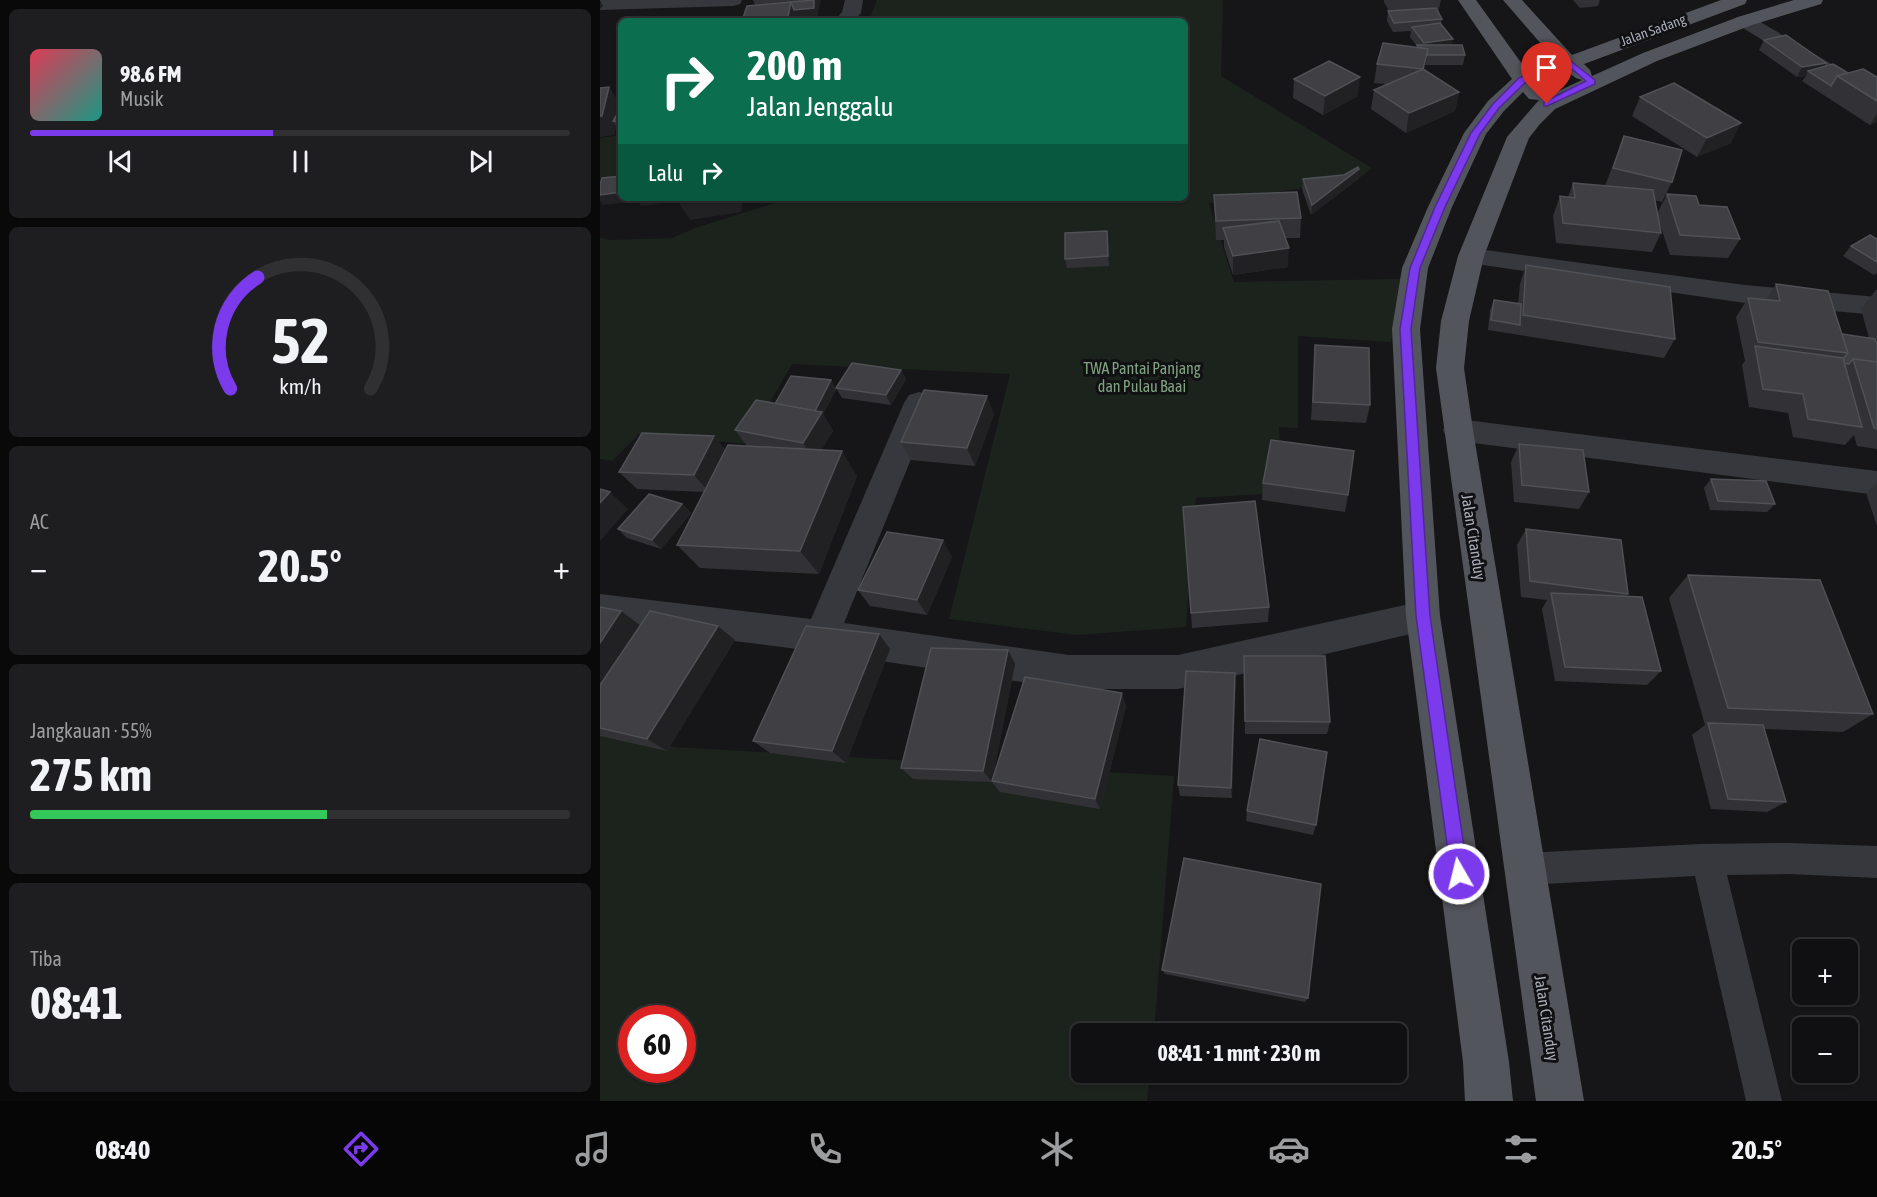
<!DOCTYPE html>
<html lang="id">
<head>
<meta charset="utf-8">
<style>
  :root { --surface:#101012; --page:#1e1e20; --text:#f1f3f6; --muted:#9c9d9f; --line:#303032; --accent:#7c3aed }
  body { margin:0; font-family:"Asap Condensed",sans-serif; background:var(--page); color:var(--text); height:100vh; display:flex; flex-direction:column; font-size:22px; white-space:nowrap }
  * { box-sizing:border-box; margin:0 }
  p { font-size:20px; color:var(--muted) }
  .icon { flex:none; width:33px; height:33px; fill:none; stroke:currentColor; stroke-width:2; stroke-linecap:round; stroke-linejoin:round }
  .map { position:relative; flex:1; overflow:hidden }
  .panel { display:flex; flex-direction:column; gap:9px; padding:9px; background:#09090a; width:600px }
  .panel>* { flex:none }
  .top-card { position:absolute; left:18px; top:18px; width:570px; height:183px; border-radius:9px; box-shadow:0 2px 4px #0004,0 0 0 2px var(--line); background:#0b6e4f; color:#fff; overflow:hidden }
  .fabs { position:absolute; left:1192px; top:939px; display:grid; gap:12px }
  .fabs a { display:grid; place-items:center; width:66px; height:66px; border-radius:9px; background:var(--surface); box-shadow:0 2px 4px #0004,0 0 0 2px var(--line); font-size:30px }
  .speed { position:absolute; left:18px; top:1005px; display:flex; gap:12px; font-size:30px; font-weight:700; text-align:center }
  .speed>* { display:grid; place-content:center; width:78px; height:78px; border-radius:50%; background:var(--surface); box-shadow:0 2px 4px #0004,0 0 0 2px var(--line); line-height:1 }
  .speed .limit { border:9px solid #d22; background:#fff; color:#111 }
  .pin { position:absolute; display:grid; place-items:center; width:51px; height:51px; color:#fff; margin:-62px -26px; border-radius:50% 50% 50% 0; rotate:-45deg; box-shadow:0 0 6px #0007 }
  .pin .icon { rotate:45deg }
  .me { position:absolute; width:66px; margin:-33px; rotate:352deg; stroke-linejoin:round; filter:drop-shadow(0 0 4px #0008) }
  .turn { display:flex; align-items:center; gap:21px; height:126px; padding:0 30px; font-size:27px }
  .turn .icon { width:78px; height:78px; stroke-width:2.5 }
  .turn b { display:block; font-size:42px; line-height:51px }
  .then { display:flex; align-items:center; height:57px; padding:0 30px; background:#0003; gap:12px; font-size:22px }
  .big { font-size:45px; font-weight:700; line-height:1.1 }
  .panel .widget { flex:1; display:flex; flex-direction:column; justify-content:center; gap:9px; min-width:0; padding:0 21px; border-radius:9px; background:var(--page) }
  .panel .dial { align-items:center; gap:0 }
  .dial svg { height:156px; overflow:visible; fill:none; stroke:var(--line); stroke-width:7; stroke-linecap:round; text-anchor:middle }
  .dial text { fill:var(--text); stroke:none }
  .song { display:flex; align-items:center; gap:18px }
  .cover { width:72px; height:72px; border-radius:9px; background:linear-gradient(135deg,hsl(350 70% 55%),hsl(170 70% 35%)) }
  .played { height:6px; border-radius:3px; background:linear-gradient(90deg,var(--accent) 45%,var(--line) 45%) }
  .keys { display:flex; justify-content:space-around; direction:ltr }
  .heat { display:flex; justify-content:space-between; align-items:center; font-size:33px; direction:ltr }
  .charge { height:9px; border-radius:4px; background:linear-gradient(90deg,#34c759 55%,var(--line) 0) }
  .trip { position:absolute; left:471px; top:1023px; width:336px; height:60px; border-radius:9px; background:var(--surface); box-shadow:0 2px 4px #0004,0 0 0 2px var(--line); font-weight:700; line-height:60px; text-align:center }
  .tab-bar { display:flex; height:96px; justify-content:space-around; align-items:center; background:#060607; color:var(--muted) }
  .tab-bar .icon { width:42px; height:42px }
  .tab-bar .current { color:var(--accent) }
  .tab-bar b { font-size:27px; color:var(--text) }
  main { display:flex; flex:1; min-height:0 }
  .map>svg:first-child { display:block }
  .green { fill:#1c231d; fill-rule:evenodd }
  .lines { fill:none; stroke-linecap:round; stroke-linejoin:round }
  .lane { fill:#37383d; fill-rule:evenodd }
  .street { fill:#37383d; fill-rule:evenodd }
  .primary { fill:#53555c; fill-rule:evenodd }
  .wall { fill:#323236 }
  .shaded-wall { fill:#212124 }
  .building { fill:#3f3f44; stroke:#4f5156; stroke-width:1.5 }
  .route { fill:#7c3aed; stroke:#51269a; stroke-width:1.5 }
  .labels { text-anchor:middle; dominant-baseline:central; stroke-width:6; stroke-linejoin:round; paint-order:stroke }
  .far-street-label { font-size:14px; fill:#a8adb8; stroke:#111113 }
  .park-label { font-size:16px; fill:#7fa381; stroke:#111113 }
  .street-label { font-size:16px; fill:#a8adb8; stroke:#111113 }
</style>
</head>
<body>
<main>
<section class="panel">
<div class="widget">
<div class="song"><i class="cover"></i><div><b>98.6 FM</b><p>Musik</p></div></div>
<div class="played"></div>
<div class="keys"><svg class="icon" aria-label="previous" viewBox="0 0 24 24"><path d="M18 5L8 12l10 7zM5 5v14"/></svg><svg class="icon" aria-label="pause" viewBox="0 0 24 24"><path d="M8 5v14M16 5v14"/></svg><svg class="icon" aria-label="next" viewBox="0 0 24 24"><path d="M6 5l10 7-10 7zM19 5v14"/></svg></div>
</div>
<div class="widget dial"><svg viewBox="0 0 100 80">
<path d="M14 69A42 42 0 1 1 86 69"/>
<path d="M14 69A42 42 0 0 1 28 12" stroke="#7c3aed"/>
<text x="50" y="56" font-size="32" font-weight="700">52</text>
<text x="50" y="72" font-size="11">km/h</text>
</svg></div>
<div class="widget"><p>AC</p>
<div class="heat"><a>−</a><b class="big">20.5°</b><a>+</a></div>
</div>
<div class="widget"><p>Jangkauan · 55%</p><b class="big">275 km</b><div class="charge"></div></div>
<div class="widget"><p>Tiba</p><b class="big">08:41</b></div>
</section>
<div class="map">
<svg width="1277" height="1101" viewBox="0 0 1277 1101">
  <rect width="100%" height="100%" fill="#161618"/>
  <!-- green -->
  <g class="green">
    <polygon points="277,0 623,0 621,76 772,168 758,179 609,203 634,282 801,279 791,342 698,336 698,428 679,427 682,493 596,498 586,627 477,635 349,619 410,374 192,364 146,444 39,434 12,461 0,459 0,238 11,240 72,238 95,228 191,198 585,198 585,21 269,21"/>
    <polygon points="21,135 19,177 0,179 0,138"/>
    <path d="M0 720 13 733 74 747 574 776 554 1033 482 1034V1072L550 1073 547 1101H0ZM32 1018H82V1070H32Z"/>
  </g>
  <g class="lines">
    <!-- lane -->
    <polygon class="lane" points="1189,843 1277,846 1277,878 1189,874 1127,875 1182,1101 1146,1101 1095,876 924,885 913,880 908,869 913,858 924,853 1100,844"/>
    <!-- street -->
    <g class="street">
      <polygon points="0,0 142,0 140,4 133,6 0,10"/>
      <polygon points="245,0 263,0 261,13 254,21 234,21 242,12"/>
      <polygon points="1145,15 1152,17 1277,91 1277,106 1269,105 1138,25 1135,21 1138,17"/>
      <polygon points="871,248 1145,285 1277,297 1277,315 1145,303 862,262 858,256 862,250"/>
      <polygon points="319,392 329,395 334,403 244,623 469,655 578,655 823,601 835,605 840,616 835,627 823,631 578,689 469,689 221,652 0,624 0,594 211,619 304,403 309,395"/>
      <polygon points="858,419 1277,471 1277,495 858,441 847,438 843,430 847,422"/>
    </g>
    <!-- primary -->
    <path class="primary" d="M858 0H876L927 71 956 61 903 0H922L972 55 1121 0H1147L1145 4 984 64 990 70 992 76 1043 53 1138 17 1194 0H1223L1221 4 1152 25 1057 61 955 109 940 124 929 138 884 256 869 321 864 368 873 430 984 1101H936L836 368 841 321 858 256 907 137 939 100 929 99 923 92 904 111 886 134 852 207 828 268 820 329 840 616 909 1062 913 1101H865L863 1062 806 616 792 329 802 268 828 207 864 133 888 101 912 79ZM966 71 976 78 982 80 946 97 948 94 937 82Z"/>
  </g>
  <!-- wall -->
  <g class="wall">
    <polygon points="153,0 221,0 218,10 218,17 198,19 199,21 155,5"/>
    <polygon points="784,0 841,0 838,13 842,19 841,24 852,45 865,55 863,65 825,65 824,70 859,92 855,111 806,133 771,109 774,90 786,84 774,83 777,64 816,47 817,46 810,37 811,31 793,32 787,21 788,11 789,11 784,2"/>
    <polygon points="973,0 1000,0 998,6 980,8"/>
    <polygon points="1164,40 1224,67 1248,73 1277,77 1277,122 1270,125 1202,81 1206,76 1197,77 1159,50"/>
    <polygon points="694,79 758,96 723,115 693,98"/>
    <polygon points="9,87 21,107 21,133 16,126 14,135"/>
    <polygon points="1040,97 1131,143 1097,157 1032,116"/>
    <polygon points="1024,136 1072,182 1062,202 1054,200 1057,214 1067,194 1099,205 1140,239 1128,258 1070,255 1057,215 1061,233 1052,252 956,243 953,216 960,196 968,197 973,183 1005,186"/>
    <polygon points="703,179 758,179 711,215 702,189"/>
    <polygon points="614,195 701,218 700,238 686,238 688,267 633,275 624,247 624,240 616,240"/>
    <polygon points="507,231 508,241 509,266 467,268 465,259"/>
    <polygon points="1277,239 1277,273 1274,275 1243,256 1251,246"/>
    <polygon points="926,265 1075,339 1064,358 888,330 890,310 894,300 918,304 920,284"/>
    <polygon points="1176,284 1242,334 1269,338 1261,309 1276,290 1277,290 1277,449 1257,446 1254,435 1245,445 1193,437 1188,413 1149,407 1142,365 1145,361 1136,317 1148,298 1166,300"/>
    <polygon points="715,345 770,405 766,423 711,420 714,364"/>
    <polygon points="301,370 306,379 291,405 242,398 236,388"/>
    <polygon points="231,380 236,390 223,414 233,431 221,450 257,476 219,574 100,568 77,545 104,492 37,489 19,472 125,449 147,446 135,430 175,404"/>
    <polygon points="394,414 375,466 310,460 301,442"/>
    <polygon points="919,444 989,492 979,509 914,502 911,462"/>
    <polygon points="1111,479 1175,504 1167,512 1110,510 1104,488"/>
    <polygon points="663,483 748,495 745,512 662,500"/>
    <polygon points="1277,483 1277,526 1266,493"/>
    <polygon points="82,504 91,513 61,549 27,538 18,529"/>
    <polygon points="926,529 1028,594 1026,596 1061,671 1047,685 955,681 942,609 947,600 921,597 917,545"/>
    <polygon points="352,557 327,615 270,606 258,590"/>
    <polygon points="1088,575 1273,714 1243,732 1164,729 1186,802 1167,812 1111,809 1092,735 1105,725 1069,598"/>
    <polygon points="0,607 21,611 41,626 135,640 67,751 0,736"/>
    <polygon points="669,607 668,622 592,628 591,613"/>
    <polygon points="279,634 290,649 246,763 170,753 153,741"/>
    <polygon points="408,650 415,664 393,776 526,706 500,809 400,792 392,782 313,779 301,768"/>
    <polygon points="644,670 730,722 727,734 645,734"/>
    <polygon points="635,673 632,798 580,796 578,785"/>
    <polygon points="647,811 716,825 713,835 646,821"/>
    <polygon points="562,970 708,998 705,1002 565,974"/>
  </g>
  <!-- shaded-wall -->
  <g class="shaded-wall">
    <polygon points="0,0 3,6 0,9"/>
    <polygon points="214,0 221,0 218,10 218,17 198,19 199,21 187,21 191,2"/>
    <polygon points="853,39 851,49 828,52 820,89 823,69 822,52 824,43"/>
    <polygon points="1226,63 1221,72 1208,71 1206,76 1197,77 1202,67"/>
    <polygon points="760,77 758,96 723,115 725,96"/>
    <polygon points="9,87 21,107 18,121 13,121 16,126 14,135 0,137 0,116"/>
    <polygon points="859,92 855,111 806,133 809,113"/>
    <polygon points="1277,114 1277,122 1270,125"/>
    <polygon points="1141,123 1131,143 1097,157 1107,138"/>
    <polygon points="759,169 758,179 711,215 712,205"/>
    <polygon points="21,192 21,198 143,198 141,212 90,220 78,201 41,206 37,200 36,201 3,205 0,201 0,195"/>
    <polygon points="507,231 508,241 509,266 508,256"/>
    <polygon points="689,248 688,267 633,275 633,256"/>
    <polygon points="301,370 306,379 291,405 286,395"/>
    <polygon points="231,380 236,390 223,414 233,431 215,461 203,443 214,411"/>
    <polygon points="387,396 394,414 375,466 367,448"/>
    <polygon points="114,436 129,454 109,492 94,475"/>
    <polygon points="242,451 257,476 219,574 200,551"/>
    <polygon points="10,492 28,509 0,541 0,503"/>
    <polygon points="82,504 91,513 61,549 52,540"/>
    <polygon points="343,540 352,557 327,615 317,600"/>
    <polygon points="21,611 41,626 0,691 0,643"/>
    <polygon points="118,626 135,640 67,751 47,739"/>
    <polygon points="279,634 290,649 246,763 232,751"/>
    <polygon points="408,650 415,664 392,782 383,771"/>
    <polygon points="635,673 636,686 632,798 631,788"/>
    <polygon points="522,693 526,706 500,809 495,799"/>
  </g>
  <!-- building -->
  <g class="building">
    <polygon points="214,0 214,8 194,10 191,2"/>
    <polygon points="191,2 187,21 142,21 147,6"/>
    <polygon points="836,8 842,19 794,23 788,11"/>
    <polygon points="840,23 853,39 824,43 812,27"/>
    <polygon points="1186,35 1226,63 1202,67 1164,40"/>
    <polygon points="783,43 828,49 823,69 777,64"/>
    <polygon points="817,45 862,45 865,55 827,55 828,49 818,47"/>
    <polygon points="729,61 760,77 725,96 694,79"/>
    <polygon points="1233,64 1248,73 1237,76 1231,86 1208,71"/>
    <polygon points="823,69 859,92 809,113 774,90"/>
    <polygon points="1263,69 1277,77 1277,101 1237,76"/>
    <polygon points="1074,83 1141,123 1107,138 1040,97"/>
    <polygon points="9,87 2,116 0,116 0,88"/>
    <polygon points="21,108 21,121 13,121"/>
    <polygon points="1024,136 1082,150 1072,182 1013,168"/>
    <polygon points="758,167 759,169 712,205 703,179 744,175"/>
    <polygon points="21,176 21,192 0,195 0,185 2,178"/>
    <polygon points="973,183 1053,190 1061,233 963,223 960,196 975,198"/>
    <polygon points="697,192 701,218 616,221 614,195"/>
    <polygon points="1067,194 1096,196 1099,205 1127,207 1140,239 1080,235"/>
    <polygon points="78,198 93,198 77,200"/>
    <polygon points="679,221 689,248 633,256 623,228"/>
    <polygon points="507,231 508,256 465,259 465,233"/>
    <polygon points="1270,235 1277,239 1277,262 1251,246"/>
    <polygon points="926,265 1070,287 1075,339 923,315"/>
    <polygon points="1176,284 1228,291 1248,353 1158,342 1148,298 1180,301"/>
    <polygon points="894,300 921,304 920,325 891,320"/>
    <polygon points="1242,334 1275,339 1277,344 1277,362 1253,359 1249,364 1244,363 1243,359 1248,353"/>
    <polygon points="715,345 769,348 770,405 713,402"/>
    <polygon points="1155,346 1243,358 1262,427 1208,419 1203,394 1163,389"/>
    <polygon points="1253,359 1277,362 1277,429 1274,428"/>
    <polygon points="252,363 301,370 286,395 236,388"/>
    <polygon points="191,376 231,380 215,411 175,404"/>
    <polygon points="324,390 387,396 367,448 301,442"/>
    <polygon points="156,400 222,412 203,443 135,430"/>
    <polygon points="42,433 114,436 94,475 19,472"/>
    <polygon points="671,440 754,451 748,495 663,483"/>
    <polygon points="919,444 983,450 989,492 922,485"/>
    <polygon points="128,445 242,451 200,551 77,545"/>
    <polygon points="1111,479 1166,481 1175,504 1118,501"/>
    <polygon points="0,489 10,492 0,503"/>
    <polygon points="49,494 82,504 52,540 18,529"/>
    <polygon points="655,501 669,607 591,613 583,507"/>
    <polygon points="926,529 1021,540 1028,594 930,581"/>
    <polygon points="287,532 343,540 317,600 258,590"/>
    <polygon points="1088,575 1220,580 1273,714 1128,708"/>
    <polygon points="951,593 1042,597 1061,671 965,667"/>
    <polygon points="0,607 21,611 0,643"/>
    <polygon points="50,611 118,626 47,739 0,728 0,685"/>
    <polygon points="206,626 279,634 232,751 153,741"/>
    <polygon points="331,648 408,650 383,771 301,768"/>
    <polygon points="644,656 725,656 730,722 645,721"/>
    <polygon points="586,671 635,673 631,788 578,785"/>
    <polygon points="425,677 522,693 495,799 392,781"/>
    <polygon points="1108,723 1163,725 1186,802 1128,799"/>
    <polygon points="660,739 727,752 716,825 647,811"/>
    <polygon points="584,858 721,884 708,998 562,970"/>
  </g>
  <!-- route -->
  <polygon class="route" points="968,59 995,80 995,84 947,106 944,106 944,102 986,81 967,65 926,82 899,108 880,134 845,207 820,268 811,329 830,616 868,874 865,880 859,883 853,880 851,874 816,616 800,329 810,268 835,207 871,133 893,104 919,78"/>
  <g class="labels">
    <!-- far-street labels -->
    <g class="far-street-label">
      <text transform="translate(1053 30) rotate(-20)">Jalan Sadang</text>
    </g>
    <!-- park labels -->
    <g class="park-label">
      <text x="542" y="368">TWA Pantai Panjang<tspan x="542" dy="18">dan Pulau Baai</tspan></text>
    </g>
    <!-- street labels -->
    <g class="street-label">
      <text transform="translate(874 537) rotate(81)">Jalan Citanduy</text>
      <text transform="translate(947 1018) rotate(81)">Jalan Citanduy</text>
    </g>
  </g>
</svg>
<div class="fabs">
<a>+</a>
<a>−</a>
</div>
<div class="speed"><div class="limit">60</div></div>
<div class="pin" style="left:947px;top:104px;background:#d93025"><svg class="icon" aria-label="arrive" viewBox="0 0 24 24"><path d="M6 21V4h12l-3 4 3 4H6"/></svg></div>
<svg class="me" style="left:859px;top:874px" viewBox="-20 -20 40 40"><circle r="17" fill="#7c3aed" stroke="#fff" stroke-width="3"/><path d="M0-11L8 9 0 5-8 9z" fill="#fff"/></svg>
<div class="trip">08:41 · 1 mnt · 230 m</div>
<div class="top-card">
<div class="turn"><svg class="icon" aria-label="right" viewBox="0 0 24 24"><path d="M7 20v-9h11M14 6l5 5-5 5"/></svg><div><b>200 m</b>Jalan Jenggalu</div></div>
<div class="then">Lalu<svg class="icon" aria-label="right" viewBox="0 0 24 24"><path d="M7 20v-9h11M14 6l5 5-5 5"/></svg></div>
</div>
</div>
</main>
<nav class="tab-bar">
<b>08:40</b>
<svg class="icon current" aria-label="directions" viewBox="0 0 24 24"><path d="M12 3l9 9-9 9-9-9zM9 14v-3h6M13 9l2 2-2 2"/></svg>
<svg class="icon" aria-label="music" viewBox="0 0 24 24"><path d="M9 18V5l10-2v13"/><circle cx="6" cy="18" r="3"/><circle cx="16" cy="16" r="3"/></svg>
<svg class="icon" aria-label="phone" viewBox="0 0 24 24"><path d="M5 4h4l2 5-3 2q2 4 5 5l2-3 5 2v4C11 20 4 13 5 4z"/></svg>
<svg class="icon" aria-label="climate" viewBox="0 0 24 24"><path d="M12 3v18M4 7l16 10M4 17L20 7"/></svg>
<svg class="icon" aria-label="car" viewBox="0 0 24 24"><path d="M5 17H2v-5l4-1 3-4h7l3 4 3 1v5h-3M9 17h6M6 11h13"/><circle cx="7" cy="17" r="2"/><circle cx="17" cy="17" r="2"/></svg>
<svg class="icon" aria-label="filters" viewBox="0 0 24 24"><path d="M4 7h16M4 17h16"/><circle cx="9" cy="7" r="2"/><circle cx="15" cy="17" r="2"/></svg>
<b>20.5°</b>
</nav>
</body>
</html>
